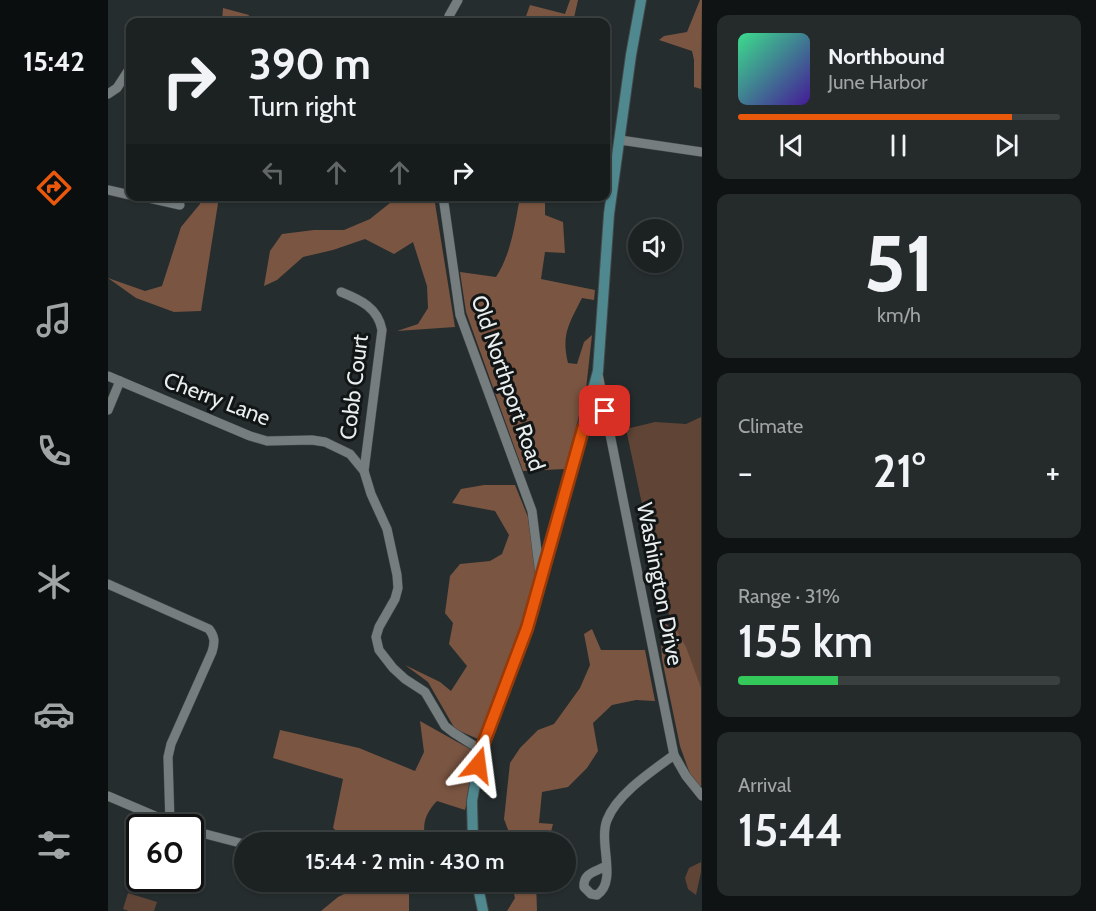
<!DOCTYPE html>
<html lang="en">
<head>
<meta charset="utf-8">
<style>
  :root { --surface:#1c2222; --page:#252a2a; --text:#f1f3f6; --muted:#a0a4a5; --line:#3a3f40; --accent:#ea580c }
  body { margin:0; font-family:Cabin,sans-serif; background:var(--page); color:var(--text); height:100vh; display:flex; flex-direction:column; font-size:22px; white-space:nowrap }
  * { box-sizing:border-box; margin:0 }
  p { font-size:20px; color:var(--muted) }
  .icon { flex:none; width:33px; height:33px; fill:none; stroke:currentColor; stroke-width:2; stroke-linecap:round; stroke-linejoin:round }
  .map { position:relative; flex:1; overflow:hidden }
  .drawer { display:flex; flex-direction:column; gap:15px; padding:15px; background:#0f1313; width:394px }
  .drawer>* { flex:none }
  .hud { position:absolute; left:18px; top:18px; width:484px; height:183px; border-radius:12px; box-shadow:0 2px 4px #0004,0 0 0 2px var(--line); background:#1c2222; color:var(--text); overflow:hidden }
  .buttons { position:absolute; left:520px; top:219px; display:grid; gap:12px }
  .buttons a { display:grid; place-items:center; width:54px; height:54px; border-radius:50%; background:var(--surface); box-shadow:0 2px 4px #0004,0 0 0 2px var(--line); font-size:30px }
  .speed { position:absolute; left:18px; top:814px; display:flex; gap:12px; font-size:30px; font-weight:700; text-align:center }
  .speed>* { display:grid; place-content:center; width:78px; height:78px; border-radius:50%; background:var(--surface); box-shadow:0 2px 4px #0004,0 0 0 2px var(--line); line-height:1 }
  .speed .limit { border:3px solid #111; border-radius:9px; background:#fff; color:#111 }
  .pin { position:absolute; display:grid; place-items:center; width:51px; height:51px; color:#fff; margin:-26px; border-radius:12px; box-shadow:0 3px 9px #0006 }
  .me { position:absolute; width:66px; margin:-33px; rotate:16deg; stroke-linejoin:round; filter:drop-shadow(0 0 4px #0008) }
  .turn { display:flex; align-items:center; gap:21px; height:126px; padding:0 24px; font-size:27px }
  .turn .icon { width:78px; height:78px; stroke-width:2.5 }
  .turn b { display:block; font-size:42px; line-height:51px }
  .lanes { display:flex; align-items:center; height:57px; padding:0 24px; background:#0003; justify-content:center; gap:30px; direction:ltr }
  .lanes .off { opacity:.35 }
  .big { font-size:45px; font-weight:600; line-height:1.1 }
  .drawer .card { flex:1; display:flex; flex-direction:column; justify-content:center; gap:9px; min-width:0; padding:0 21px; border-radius:12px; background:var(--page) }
  .drawer .dial { align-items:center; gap:0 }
  .dial b { font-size:78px; line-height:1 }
  .song { display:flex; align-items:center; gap:18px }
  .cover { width:72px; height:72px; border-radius:9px; background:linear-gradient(135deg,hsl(150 70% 55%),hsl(260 70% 35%)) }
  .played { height:6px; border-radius:3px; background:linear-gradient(90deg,var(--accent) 85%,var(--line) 85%) }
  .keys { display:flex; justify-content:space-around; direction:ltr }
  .heat { display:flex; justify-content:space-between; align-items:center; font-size:33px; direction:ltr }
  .charge { height:9px; border-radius:4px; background:linear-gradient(90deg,#34c759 31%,var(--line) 0) }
  .trip { position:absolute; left:126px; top:832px; width:342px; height:60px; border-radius:30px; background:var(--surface); box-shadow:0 2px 4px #0004,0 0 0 2px var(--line); font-weight:600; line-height:60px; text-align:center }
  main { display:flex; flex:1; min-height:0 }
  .dock { display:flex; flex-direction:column; width:108px; justify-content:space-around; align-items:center; background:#0b0e0e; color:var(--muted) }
  .dock .icon { width:42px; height:42px }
  .dock .current { color:var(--accent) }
  .dock b { font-size:27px; color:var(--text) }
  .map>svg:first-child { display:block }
  .green { fill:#604537 }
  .forest { fill:#7a5542 }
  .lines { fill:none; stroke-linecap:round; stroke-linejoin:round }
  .minor-casing { stroke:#43494a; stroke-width:10 }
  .major-casing { stroke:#43494a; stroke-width:12 }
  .minor { stroke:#757d7e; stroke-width:9 }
  .major { stroke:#4f898f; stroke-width:10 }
  .route-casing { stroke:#983908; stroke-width:15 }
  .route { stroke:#ea580c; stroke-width:10 }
  .labels { text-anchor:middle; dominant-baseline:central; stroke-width:6; stroke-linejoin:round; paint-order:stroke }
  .street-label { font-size:22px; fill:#e9eeee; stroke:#121515 }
</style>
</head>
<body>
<main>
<nav class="dock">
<b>15:42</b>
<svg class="icon current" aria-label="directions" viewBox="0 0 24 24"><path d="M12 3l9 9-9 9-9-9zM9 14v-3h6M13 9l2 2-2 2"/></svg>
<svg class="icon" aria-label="music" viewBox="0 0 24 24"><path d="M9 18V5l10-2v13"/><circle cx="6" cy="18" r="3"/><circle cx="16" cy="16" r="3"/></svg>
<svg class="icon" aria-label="phone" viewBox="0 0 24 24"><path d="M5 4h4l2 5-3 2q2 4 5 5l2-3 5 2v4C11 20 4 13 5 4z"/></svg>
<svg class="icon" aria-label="climate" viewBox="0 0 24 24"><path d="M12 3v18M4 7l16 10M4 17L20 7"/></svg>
<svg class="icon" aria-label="car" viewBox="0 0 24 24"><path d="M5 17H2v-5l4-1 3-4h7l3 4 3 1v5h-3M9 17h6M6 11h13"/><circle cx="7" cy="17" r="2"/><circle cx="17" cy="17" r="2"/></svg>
<svg class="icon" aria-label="filters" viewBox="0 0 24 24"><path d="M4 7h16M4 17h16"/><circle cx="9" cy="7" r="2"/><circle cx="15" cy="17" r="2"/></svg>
</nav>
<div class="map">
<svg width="594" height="911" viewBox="0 0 594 911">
  <rect width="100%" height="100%" fill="#262d2e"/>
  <!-- green -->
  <g class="green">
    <polygon points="593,417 593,717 550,579 518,429 547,422 578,424"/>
    <polygon points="593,862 593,872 588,895 580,889 577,878 581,868"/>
    <polygon points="20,893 49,902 46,911 21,911 15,909"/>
  </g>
  <!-- forest -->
  <g class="forest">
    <polygon points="462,0 470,0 465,22 416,22 422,5 457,14"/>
    <polygon points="592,0 594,0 593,89 586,87 586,60 584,51 551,40 556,36 579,32"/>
    <polygon points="115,8 141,15 139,22 114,22"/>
    <polygon points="89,197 111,197 93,311 66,312 28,298 0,278 37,291 54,286 73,227 92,204"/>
    <polygon points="315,197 326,197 347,327 289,331 310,324 320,308 319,286 305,242 286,254 257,239 225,250 195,257 169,280 156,286 162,251 174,234 206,230 236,230 262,219 282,203"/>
    <path d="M412 197H437V215L455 222 457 253 437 252 433 279 487 290 486 300 474 298C461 324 453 334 460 363L469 364 476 342 484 335 478 389 457 469 415 471 358 312 352 272 388 277C403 254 407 224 412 197Z"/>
    <polygon points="376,485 407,485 420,517 429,581 411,635 370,739 347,729 320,682 297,665 332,682 343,691 359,666 341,644 345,623 337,613 342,576 352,564 382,561 394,554 401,535 387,511 344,503 353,489"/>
    <polygon points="558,624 569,631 578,647 593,688 593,792 582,774 572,746 554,659 552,627"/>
    <polygon points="484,629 493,650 537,650 547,701 528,700 504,705 485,723 490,751 479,768 460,787 434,792 431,823 445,824 440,843 405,843 396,819 402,763 412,748 430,730 446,724 472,688 482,665 476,634"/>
    <path d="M312 721 369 753 357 810 329 801C316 815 314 825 318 843H242L225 828 235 779 165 758 172 730 251 748 307 771 316 752Z"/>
    <polygon points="245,882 305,882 301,892 301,911 213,911 230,897 246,889"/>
    <polygon points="403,882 428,882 429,911 399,911 407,898"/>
  </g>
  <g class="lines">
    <defs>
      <g id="minor">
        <polyline points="341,22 341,16 350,0"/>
        <polyline points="0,94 9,88 20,71"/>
        <polyline points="512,140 594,152"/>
        <polyline points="0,190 22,195"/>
        <polyline points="32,196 72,205"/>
        <polyline points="335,196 352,315 424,511 432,575"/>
        <path d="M233 292C253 300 270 308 274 330L256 471"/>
        <polyline points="490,374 566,755 578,776 594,796"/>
        <polyline points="0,376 142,436 159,441 204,440 217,442 242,454 256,471 263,494 279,529 289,575 290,588 287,599 271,627 268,637 271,650 285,668 297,679 317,692 337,726 346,733 373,750"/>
        <polyline points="0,410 12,381"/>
        <path d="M0 584 101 629C107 637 107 642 104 652L63 744 60 757 62 823"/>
        <polyline points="0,796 75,828"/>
        <polyline points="82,830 136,844"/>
        <path d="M498 866C487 872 475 873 476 887L483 894 489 895C510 881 490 843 499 820 509 794 544 771 566 755"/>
      </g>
      <g id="major">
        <path d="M475 429C483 421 489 417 500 423"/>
        <polyline points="365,843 364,801 373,750 419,629 490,371 501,214 523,55 533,0"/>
        <polyline points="369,882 375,911"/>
      </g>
    </defs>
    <!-- minor casing -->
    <use href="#minor" class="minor-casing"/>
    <!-- major casing -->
    <use href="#major" class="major-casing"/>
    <!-- minor -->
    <use href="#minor" class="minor"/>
    <!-- major -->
    <use href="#major" class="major"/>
  </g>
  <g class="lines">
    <defs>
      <path id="route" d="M370 765 373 750 419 628 475 429C483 421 488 417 500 423L497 411"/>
    </defs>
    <!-- route casing -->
    <use href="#route" class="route-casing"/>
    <!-- route -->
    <use href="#route" class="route"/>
  </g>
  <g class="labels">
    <!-- street labels -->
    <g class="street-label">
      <text transform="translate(400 383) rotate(71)">Old Northport Road</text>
      <text transform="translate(246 387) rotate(-83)">Cobb Court</text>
      <text transform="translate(109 399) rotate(21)">Cherry Lane</text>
      <text transform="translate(552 584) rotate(79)">Washington Drive</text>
    </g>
  </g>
</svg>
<div class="buttons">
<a><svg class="icon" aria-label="sound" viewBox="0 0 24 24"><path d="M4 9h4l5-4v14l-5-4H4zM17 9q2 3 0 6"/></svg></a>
</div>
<div class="speed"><div class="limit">60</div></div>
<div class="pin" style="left:497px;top:411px;background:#d93025"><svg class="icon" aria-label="arrive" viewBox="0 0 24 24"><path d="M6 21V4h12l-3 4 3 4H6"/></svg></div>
<svg class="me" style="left:370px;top:765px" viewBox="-20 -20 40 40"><path d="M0-17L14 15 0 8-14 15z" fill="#ea580c" stroke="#fff" stroke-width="4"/></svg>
<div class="trip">15:44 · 2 min · 430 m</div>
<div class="hud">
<div class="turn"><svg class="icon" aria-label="right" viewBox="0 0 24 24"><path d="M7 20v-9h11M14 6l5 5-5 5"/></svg><div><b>390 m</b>Turn right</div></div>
<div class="lanes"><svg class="icon off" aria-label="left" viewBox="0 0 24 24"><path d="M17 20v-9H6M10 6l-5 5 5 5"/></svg><svg class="icon off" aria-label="ahead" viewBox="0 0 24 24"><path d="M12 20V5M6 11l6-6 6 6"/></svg><svg class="icon off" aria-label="ahead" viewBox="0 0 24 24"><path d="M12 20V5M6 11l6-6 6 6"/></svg><svg class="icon" aria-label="right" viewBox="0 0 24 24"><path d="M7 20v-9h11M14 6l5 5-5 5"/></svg></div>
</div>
</div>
<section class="drawer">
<div class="card">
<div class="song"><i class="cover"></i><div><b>Northbound</b><p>June Harbor</p></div></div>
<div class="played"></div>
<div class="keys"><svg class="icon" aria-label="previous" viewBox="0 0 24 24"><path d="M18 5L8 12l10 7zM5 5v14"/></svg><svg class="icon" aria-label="pause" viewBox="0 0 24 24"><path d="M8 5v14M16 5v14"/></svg><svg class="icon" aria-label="next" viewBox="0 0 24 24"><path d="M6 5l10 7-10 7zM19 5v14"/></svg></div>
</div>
<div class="card dial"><b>51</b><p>km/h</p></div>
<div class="card"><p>Climate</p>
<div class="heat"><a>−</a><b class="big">21°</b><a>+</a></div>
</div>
<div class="card"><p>Range · 31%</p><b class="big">155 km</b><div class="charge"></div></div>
<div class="card"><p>Arrival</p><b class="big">15:44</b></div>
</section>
</main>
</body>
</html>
